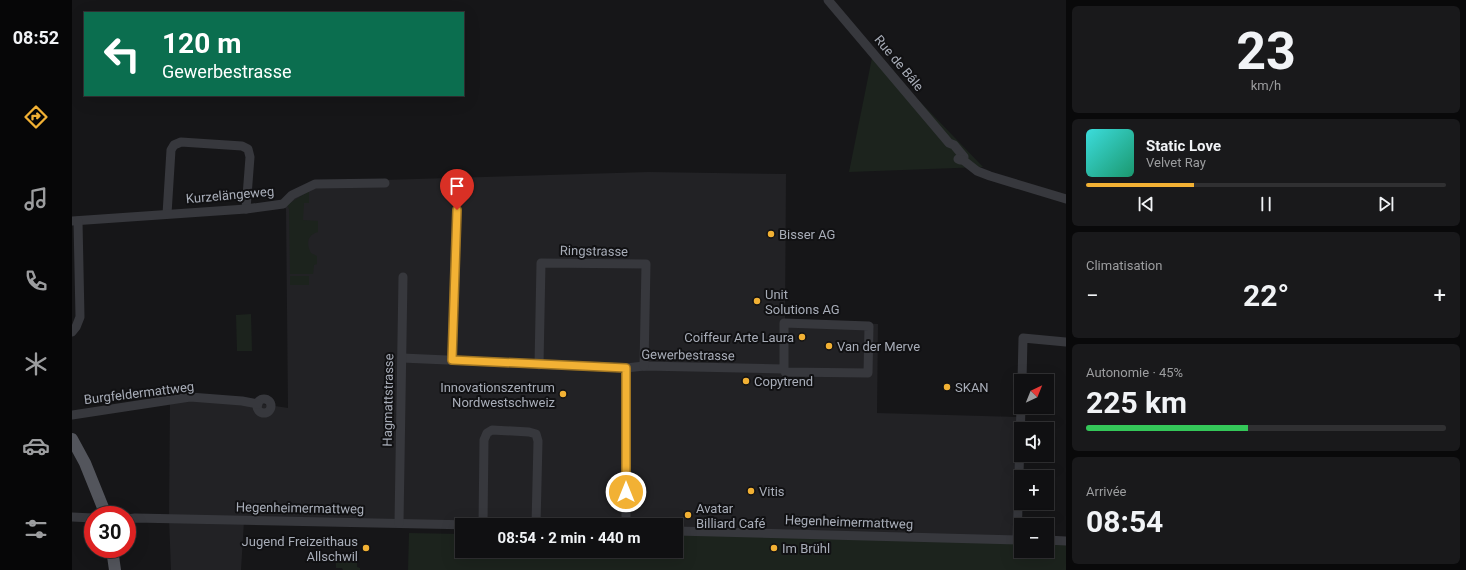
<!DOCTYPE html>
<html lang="fr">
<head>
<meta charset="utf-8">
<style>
  :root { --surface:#101012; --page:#19191b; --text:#f1f3f6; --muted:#9c9d9f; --line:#303032; --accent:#f2b134 }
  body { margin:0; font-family:Roboto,sans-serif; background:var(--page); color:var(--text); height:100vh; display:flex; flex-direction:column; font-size:15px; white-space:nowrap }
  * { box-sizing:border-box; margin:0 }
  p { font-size:13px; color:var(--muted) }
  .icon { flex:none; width:22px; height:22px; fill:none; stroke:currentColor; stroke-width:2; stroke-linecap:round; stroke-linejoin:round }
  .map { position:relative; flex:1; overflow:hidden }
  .drawer { display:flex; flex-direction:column; gap:6px; padding:6px; background:#09090a; width:400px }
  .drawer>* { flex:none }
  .hud { position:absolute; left:12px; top:12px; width:380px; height:84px; border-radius:0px; box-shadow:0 4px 16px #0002,0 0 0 1px var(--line); background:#0b6e4f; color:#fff; overflow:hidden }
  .needle { width:26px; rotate:43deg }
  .buttons { position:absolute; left:942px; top:374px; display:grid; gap:8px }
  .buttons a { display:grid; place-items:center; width:40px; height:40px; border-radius:0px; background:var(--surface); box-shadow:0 4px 16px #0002,0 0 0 1px var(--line); font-size:20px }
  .speed { position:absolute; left:12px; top:506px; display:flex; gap:8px; font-size:20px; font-weight:700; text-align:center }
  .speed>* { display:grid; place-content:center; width:52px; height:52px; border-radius:50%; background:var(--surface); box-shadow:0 4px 16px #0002,0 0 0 1px var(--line); line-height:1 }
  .speed .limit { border:6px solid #d22; background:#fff; color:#111 }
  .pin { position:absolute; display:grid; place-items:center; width:34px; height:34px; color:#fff; margin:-41px -17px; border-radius:50% 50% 50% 0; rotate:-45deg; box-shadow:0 0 4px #0007 }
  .pin .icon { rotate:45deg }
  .me { position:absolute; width:44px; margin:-22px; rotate:0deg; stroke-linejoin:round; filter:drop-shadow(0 0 3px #0008) }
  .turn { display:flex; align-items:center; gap:14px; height:84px; padding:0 12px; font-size:18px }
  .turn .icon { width:52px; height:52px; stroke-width:2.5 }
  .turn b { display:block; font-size:28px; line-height:34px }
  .big { font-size:30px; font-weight:700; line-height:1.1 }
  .drawer .widget { flex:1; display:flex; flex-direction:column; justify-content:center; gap:6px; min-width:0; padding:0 14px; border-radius:6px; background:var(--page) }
  .drawer .dial { align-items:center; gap:0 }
  .dial b { font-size:52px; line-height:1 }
  .song { display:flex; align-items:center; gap:12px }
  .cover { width:48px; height:48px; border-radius:6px; background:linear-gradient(135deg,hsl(180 70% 55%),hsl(160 70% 35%)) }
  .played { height:4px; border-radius:2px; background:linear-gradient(90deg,var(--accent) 30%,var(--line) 30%) }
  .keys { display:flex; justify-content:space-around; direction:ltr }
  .heat { display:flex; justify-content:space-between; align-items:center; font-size:22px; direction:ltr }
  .charge { height:6px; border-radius:3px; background:linear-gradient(90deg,#34c759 45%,var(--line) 0) }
  .trip { position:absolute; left:383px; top:518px; width:228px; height:40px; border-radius:0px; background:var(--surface); box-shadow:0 4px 16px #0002,0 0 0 1px var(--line); font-weight:700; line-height:40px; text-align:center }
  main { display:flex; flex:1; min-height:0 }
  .tabs { display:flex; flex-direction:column; width:72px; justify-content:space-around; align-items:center; background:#060607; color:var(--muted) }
  .tabs .icon { width:28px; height:28px }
  .tabs .active { color:var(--accent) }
  .tabs b { font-size:18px; color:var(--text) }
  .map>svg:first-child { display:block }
  .built { fill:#222225 }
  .green { fill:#1c231d }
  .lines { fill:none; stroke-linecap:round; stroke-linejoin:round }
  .minor { stroke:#37383d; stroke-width:9 }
  .major { stroke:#53555c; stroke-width:12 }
  .route-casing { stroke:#9d7322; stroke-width:10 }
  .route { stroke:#f2b134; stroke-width:7 }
  .poi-dot { fill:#f2b134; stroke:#111113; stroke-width:1.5 }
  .labels { text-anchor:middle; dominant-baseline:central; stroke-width:4; stroke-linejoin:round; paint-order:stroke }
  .street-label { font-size:13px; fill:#a8adb8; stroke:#111113 }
  .poi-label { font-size:13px; fill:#a8adb8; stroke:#111113; text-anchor:start }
</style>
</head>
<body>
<main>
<nav class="tabs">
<b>08:52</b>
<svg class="icon active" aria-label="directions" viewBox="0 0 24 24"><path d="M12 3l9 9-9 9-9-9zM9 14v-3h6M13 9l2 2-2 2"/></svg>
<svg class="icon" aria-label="music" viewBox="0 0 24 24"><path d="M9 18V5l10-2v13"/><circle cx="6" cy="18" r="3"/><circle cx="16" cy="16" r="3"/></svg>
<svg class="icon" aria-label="phone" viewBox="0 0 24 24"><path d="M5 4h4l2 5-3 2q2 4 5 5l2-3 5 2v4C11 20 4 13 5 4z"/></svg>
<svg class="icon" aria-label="climate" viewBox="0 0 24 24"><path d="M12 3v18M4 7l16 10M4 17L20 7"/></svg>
<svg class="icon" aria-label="car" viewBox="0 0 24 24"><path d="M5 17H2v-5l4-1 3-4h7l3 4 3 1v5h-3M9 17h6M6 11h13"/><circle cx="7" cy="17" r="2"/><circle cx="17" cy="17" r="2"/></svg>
<svg class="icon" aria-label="filters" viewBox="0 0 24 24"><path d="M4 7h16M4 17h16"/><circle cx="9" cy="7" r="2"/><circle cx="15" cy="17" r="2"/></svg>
</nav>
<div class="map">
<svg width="994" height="570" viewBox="0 0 994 570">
  <rect width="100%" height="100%" fill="#161618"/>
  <!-- built -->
  <polygon class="built" points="577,172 714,174 713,320 806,324 805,413 949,417 945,540 604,531 604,525 400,525 172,521 169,570 99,570 97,518 98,400 170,401 216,408 214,209 211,204 242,182"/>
  <!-- green -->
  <g class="green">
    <polygon points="801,53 911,167 777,172"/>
    <path d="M237 191V203H232L231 220 246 221V232C235 235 234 244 239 253L245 256V264L242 265 241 274H218L217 209 215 205Z"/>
    <rect x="218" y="276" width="19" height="9"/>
    <polygon points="179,314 180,351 165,351 164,315"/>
    <polygon points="604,531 949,540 949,551 975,551 975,540 994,541 994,570 336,570 337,533 390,534 390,551 604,551"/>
    <polygon points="264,558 285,558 285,567 288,568 288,570 271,570 270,568 264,568"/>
  </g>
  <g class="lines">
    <!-- minor -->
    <g class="minor">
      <polyline points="756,0 877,143 882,145 892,157 891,160"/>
      <polyline points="886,159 888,160 891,160 905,171 918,176 994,199"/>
      <polyline points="95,214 99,150 102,145 109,142 170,146 176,149 178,157 174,209"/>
      <polyline points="0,221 174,209 211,204 220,195 243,184 313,183"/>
      <polyline points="0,332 4,327 8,317 6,221"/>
      <polyline points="330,358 554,368 572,366 712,369 712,323 797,326 796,373 713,372"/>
      <polyline points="380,360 385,210"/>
      <polyline points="467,365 469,263 574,264 572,366"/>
      <polyline points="554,368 554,525"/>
      <polyline points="950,381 951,338 994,342"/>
      <circle cx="192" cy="406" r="7"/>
      <polyline points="0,415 118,397 170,401 186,404"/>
      <polyline points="0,517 21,518"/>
      <polyline points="55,519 63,518 400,525"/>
      <polyline points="327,523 331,277"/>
      <polyline points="411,525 412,440 415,433 420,430 457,432 464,434 466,441 464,525"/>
      <polyline points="604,531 949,540"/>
      <polyline points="945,540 949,407"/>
      <polyline points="975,540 994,541"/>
    </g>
    <!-- major -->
    <g class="major">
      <polyline points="0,439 13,463 34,515"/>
      <polyline points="40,549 43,570"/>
    </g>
  </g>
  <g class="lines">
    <defs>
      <polyline id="route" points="385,210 380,360 554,368 554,492"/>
    </defs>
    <!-- route casing -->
    <use href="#route" class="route-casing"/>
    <!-- route -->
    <use href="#route" class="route"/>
  </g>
  <!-- markers -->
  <g class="poi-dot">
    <circle cx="699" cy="234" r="4"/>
    <circle cx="685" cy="301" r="4"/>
    <circle cx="730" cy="337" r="4"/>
    <circle cx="757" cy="346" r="4"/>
    <circle cx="674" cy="381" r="4"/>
    <circle cx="875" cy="387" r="4"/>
    <circle cx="491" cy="394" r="4"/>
    <circle cx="679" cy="491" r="4"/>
    <circle cx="616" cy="515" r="4"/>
    <circle cx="294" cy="548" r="4"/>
    <circle cx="702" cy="548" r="4"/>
  </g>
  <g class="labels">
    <!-- street labels -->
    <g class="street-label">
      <text transform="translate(827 63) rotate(50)">Rue de Bâle</text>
      <text transform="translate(158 195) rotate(-5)">Kurzelängeweg</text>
      <text transform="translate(522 251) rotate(1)">Ringstrasse</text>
      <text transform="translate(616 355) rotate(1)">Gewerbestrasse</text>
      <text transform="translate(67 393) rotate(-7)">Burgfeldermattweg</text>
      <text transform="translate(316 400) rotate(-89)">Hagmattstrasse</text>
      <text transform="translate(228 508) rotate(1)">Hegenheimermattweg</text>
      <text transform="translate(777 522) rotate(2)">Hegenheimermattweg</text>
    </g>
    <!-- poi labels -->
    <g class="poi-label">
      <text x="707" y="234">Bisser AG</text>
      <text x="693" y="294">Unit<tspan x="693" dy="15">Solutions AG</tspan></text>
      <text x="722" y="337" text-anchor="end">Coiffeur Arte Laura</text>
      <text x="765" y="346">Van der Merve</text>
      <text x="682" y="381">Copytrend</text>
      <text x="483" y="387" text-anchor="end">Innovationszentrum<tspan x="483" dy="15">Nordwestschweiz</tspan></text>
      <text x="883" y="387">SKAN</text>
      <text x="687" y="491">Vitis</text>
      <text x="624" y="508">Avatar<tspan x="624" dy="15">Billiard Café</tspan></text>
      <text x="286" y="541" text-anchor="end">Jugend Freizeithaus<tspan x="286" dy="15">Allschwil</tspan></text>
      <text x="710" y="548">Im Brühl</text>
    </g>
  </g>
</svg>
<div class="buttons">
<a><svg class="needle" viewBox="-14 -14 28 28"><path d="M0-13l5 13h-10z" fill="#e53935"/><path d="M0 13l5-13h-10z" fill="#9c9d9f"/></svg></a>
<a><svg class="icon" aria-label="sound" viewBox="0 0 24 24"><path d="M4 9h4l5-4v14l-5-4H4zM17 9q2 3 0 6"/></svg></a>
<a>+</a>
<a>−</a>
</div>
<div class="speed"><div class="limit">30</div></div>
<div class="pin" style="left:385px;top:210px;background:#d93025"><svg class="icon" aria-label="arrive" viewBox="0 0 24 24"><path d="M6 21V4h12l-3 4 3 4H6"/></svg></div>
<svg class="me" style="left:554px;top:492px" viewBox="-20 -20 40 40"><circle r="17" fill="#f2b134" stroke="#fff" stroke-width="3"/><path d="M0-11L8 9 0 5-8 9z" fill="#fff"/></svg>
<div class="trip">08:54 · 2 min · 440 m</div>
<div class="hud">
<div class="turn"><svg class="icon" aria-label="left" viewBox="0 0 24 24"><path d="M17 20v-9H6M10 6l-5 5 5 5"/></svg><div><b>120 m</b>Gewerbestrasse</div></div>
</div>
</div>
<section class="drawer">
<div class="widget dial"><b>23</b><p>km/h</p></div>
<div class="widget">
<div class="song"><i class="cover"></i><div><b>Static Love</b><p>Velvet Ray</p></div></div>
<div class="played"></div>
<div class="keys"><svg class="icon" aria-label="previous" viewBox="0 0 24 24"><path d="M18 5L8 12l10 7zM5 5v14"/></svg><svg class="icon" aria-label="pause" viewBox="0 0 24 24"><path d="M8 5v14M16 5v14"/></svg><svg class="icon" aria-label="next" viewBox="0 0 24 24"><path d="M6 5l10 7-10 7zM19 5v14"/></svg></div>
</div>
<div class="widget"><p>Climatisation</p>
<div class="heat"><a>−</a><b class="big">22°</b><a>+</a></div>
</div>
<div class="widget"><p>Autonomie · 45%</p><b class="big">225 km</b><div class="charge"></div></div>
<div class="widget"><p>Arrivée</p><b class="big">08:54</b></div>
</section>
</main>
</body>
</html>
